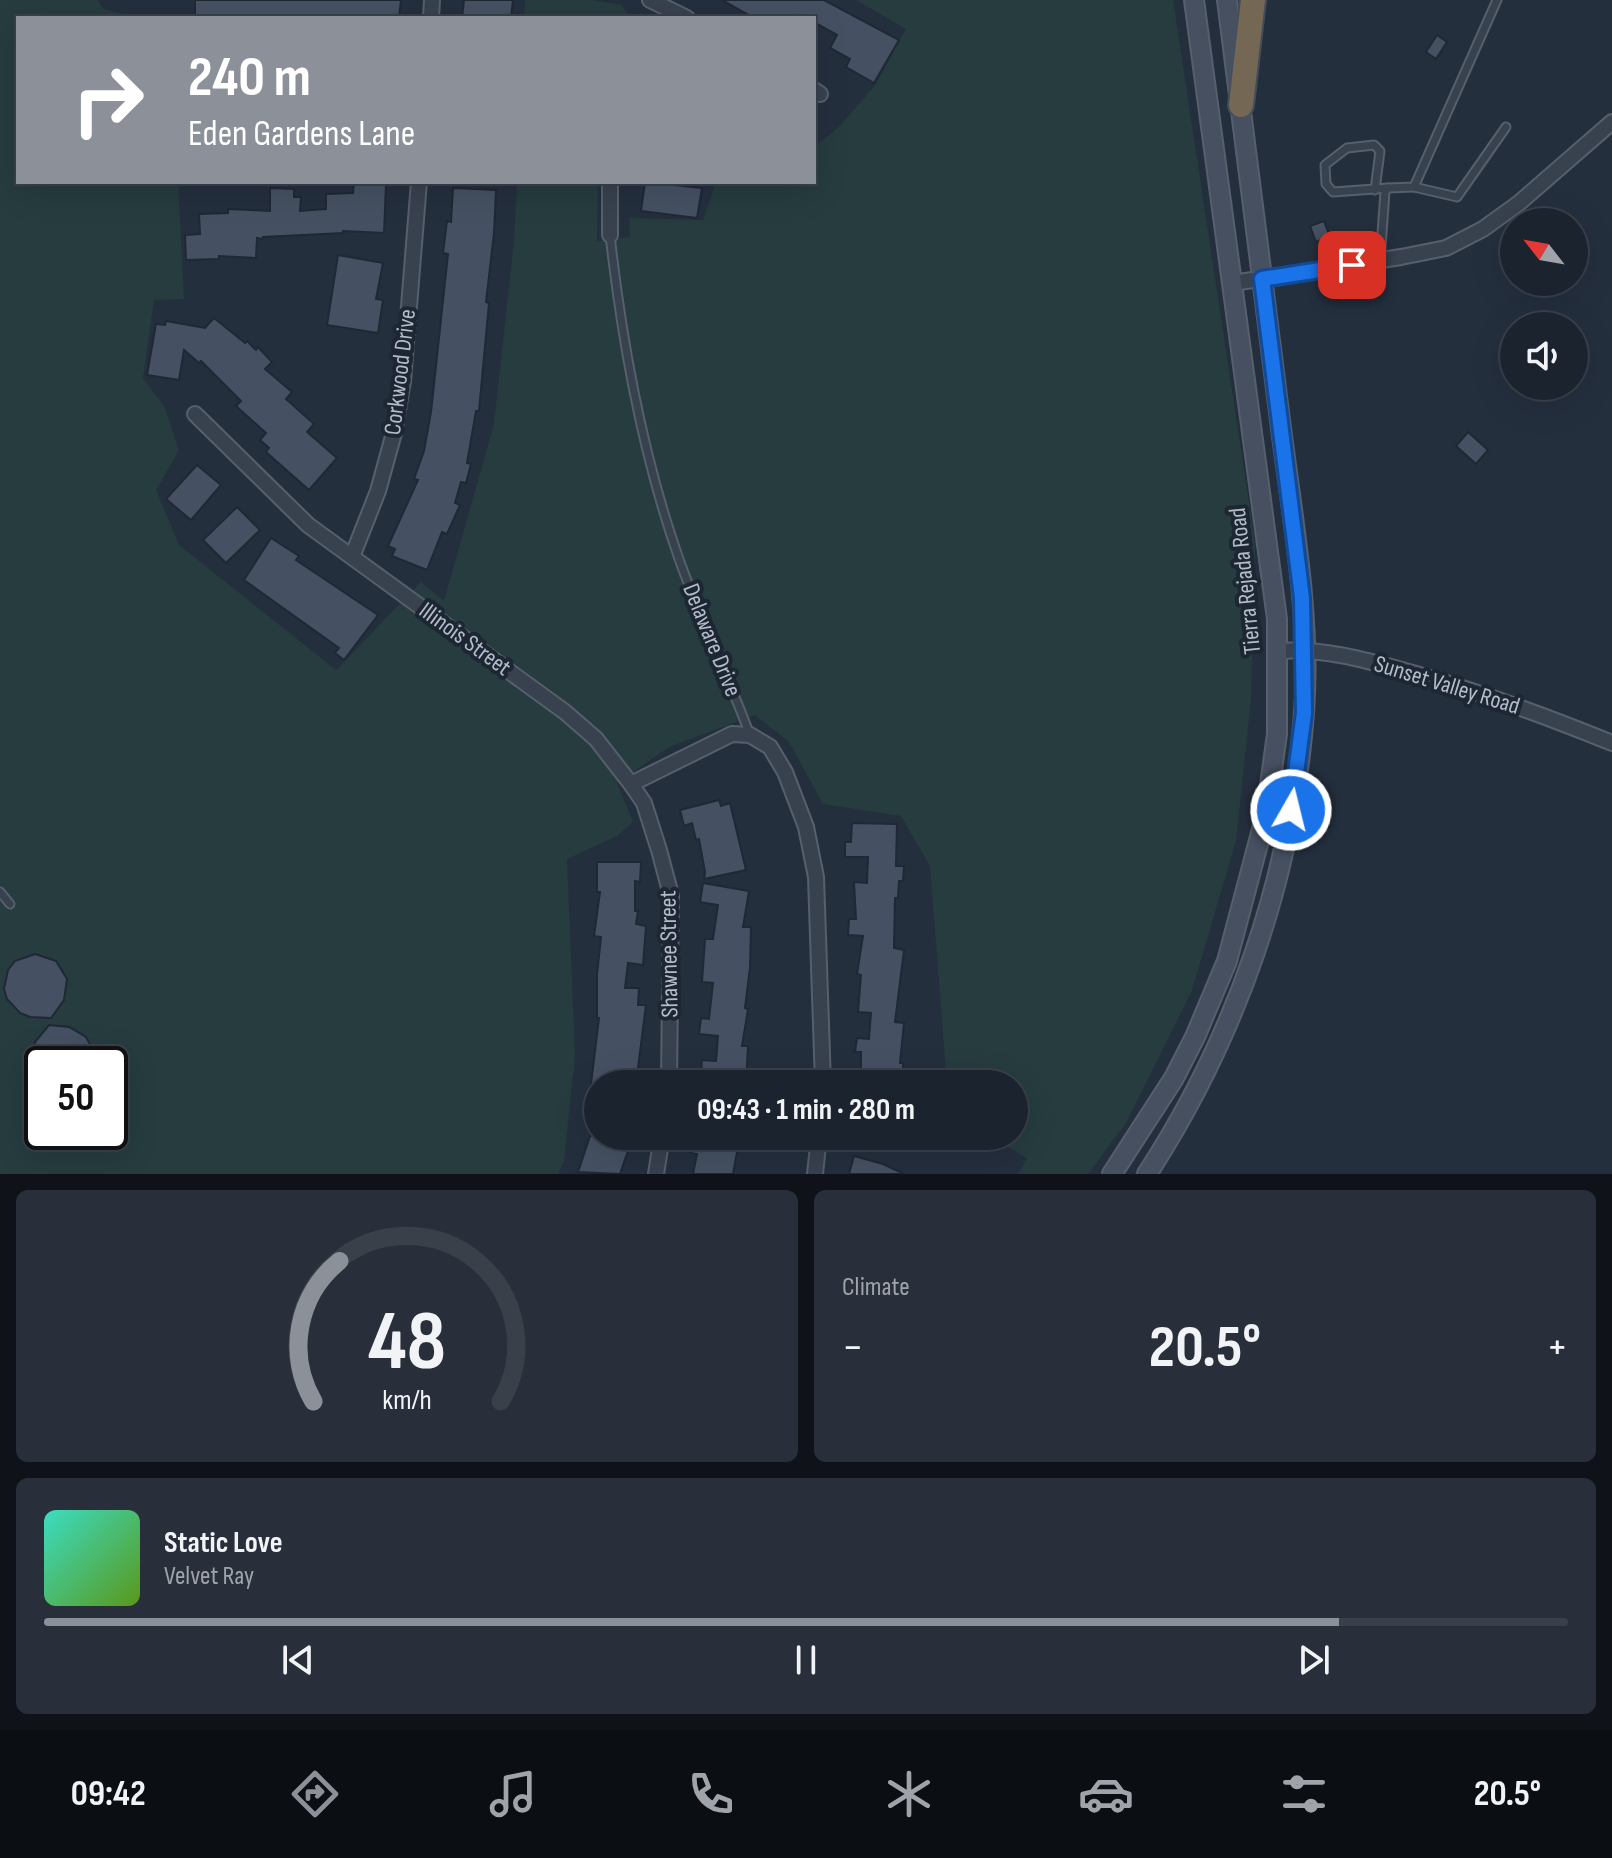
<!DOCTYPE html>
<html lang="en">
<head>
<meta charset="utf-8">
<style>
  :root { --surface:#1b232e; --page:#282f3a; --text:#f1f3f6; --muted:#a0a4aa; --line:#39404a; --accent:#8c9099 }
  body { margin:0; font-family:"Sofia Sans Condensed",sans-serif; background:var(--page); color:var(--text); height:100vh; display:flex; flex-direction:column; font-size:30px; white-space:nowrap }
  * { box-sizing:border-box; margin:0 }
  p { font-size:26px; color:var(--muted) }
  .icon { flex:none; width:44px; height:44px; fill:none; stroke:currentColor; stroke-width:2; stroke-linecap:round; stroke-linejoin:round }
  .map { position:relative; height:1174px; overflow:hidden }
  .details { display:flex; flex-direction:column; gap:16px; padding:16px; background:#0f1319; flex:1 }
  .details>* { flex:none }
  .guide { position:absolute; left:16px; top:16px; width:800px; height:168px; border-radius:0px; box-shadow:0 8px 32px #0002,0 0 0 2px var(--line); background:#8c9099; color:#fff; overflow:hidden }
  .needle { width:52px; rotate:301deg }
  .tools { position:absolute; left:1500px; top:208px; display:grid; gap:16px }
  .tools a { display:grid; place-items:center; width:88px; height:88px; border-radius:50%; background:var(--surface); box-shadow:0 8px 32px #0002,0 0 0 2px var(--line); font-size:40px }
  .speed { position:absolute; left:24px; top:1046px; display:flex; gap:16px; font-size:40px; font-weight:700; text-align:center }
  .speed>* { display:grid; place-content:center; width:104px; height:104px; border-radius:50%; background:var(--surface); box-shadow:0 8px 32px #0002,0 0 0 2px var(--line); line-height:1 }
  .speed .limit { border:4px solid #111; border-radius:12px; background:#fff; color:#111 }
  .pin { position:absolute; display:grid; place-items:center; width:68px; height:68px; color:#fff; margin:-34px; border-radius:16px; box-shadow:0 4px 12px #0006 }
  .me { position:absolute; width:88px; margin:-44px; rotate:8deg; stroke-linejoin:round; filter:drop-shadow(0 0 6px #0008) }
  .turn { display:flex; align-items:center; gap:28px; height:168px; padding:0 40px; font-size:36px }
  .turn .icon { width:104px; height:104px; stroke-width:2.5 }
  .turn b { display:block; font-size:56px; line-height:68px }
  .big { font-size:60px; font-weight:700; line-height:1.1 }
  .details .tile { flex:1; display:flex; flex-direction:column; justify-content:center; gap:12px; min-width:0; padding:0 28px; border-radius:12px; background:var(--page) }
  .details .dial { align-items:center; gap:0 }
  .dial svg { height:208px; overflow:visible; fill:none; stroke:var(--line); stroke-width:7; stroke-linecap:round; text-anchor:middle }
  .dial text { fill:var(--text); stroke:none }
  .song { display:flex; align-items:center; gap:24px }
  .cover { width:96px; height:96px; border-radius:12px; background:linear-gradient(135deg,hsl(170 70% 55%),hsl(90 70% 35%)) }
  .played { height:8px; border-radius:4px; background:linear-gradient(90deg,var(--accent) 85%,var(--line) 85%) }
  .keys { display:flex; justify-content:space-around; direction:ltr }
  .heat { display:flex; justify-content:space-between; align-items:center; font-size:44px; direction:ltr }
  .details .tiles { flex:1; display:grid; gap:16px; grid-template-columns:1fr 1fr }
  .tile:last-child { grid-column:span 2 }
  .trip { position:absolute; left:584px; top:1070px; width:444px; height:80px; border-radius:40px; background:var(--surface); box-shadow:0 8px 32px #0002,0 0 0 2px var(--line); font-weight:700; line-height:80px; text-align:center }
  .tab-bar { display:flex; height:128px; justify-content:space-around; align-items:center; background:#0b0e12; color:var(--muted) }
  .tab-bar .icon { width:56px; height:56px }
  .tab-bar .active { color:var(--accent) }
  .tab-bar b { font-size:36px; color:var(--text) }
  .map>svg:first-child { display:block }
  .green { fill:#263c3f; fill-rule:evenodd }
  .building { fill:#455162; stroke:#1f2835; stroke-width:2 }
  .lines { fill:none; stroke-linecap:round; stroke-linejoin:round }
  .service-casing { stroke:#565f6c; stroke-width:11 }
  .minor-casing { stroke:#565f6c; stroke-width:18 }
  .secondary-casing { stroke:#565f6c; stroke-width:22 }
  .motorway-casing { stroke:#434c59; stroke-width:28 }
  .service { stroke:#38414e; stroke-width:7 }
  .minor { stroke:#38414e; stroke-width:14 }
  .secondary { stroke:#465061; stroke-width:18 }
  .motorway { stroke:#746855; stroke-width:24 }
  .route-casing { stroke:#114b97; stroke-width:20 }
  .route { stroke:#1a73e8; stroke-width:14 }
  .labels { text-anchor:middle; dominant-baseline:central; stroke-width:8; stroke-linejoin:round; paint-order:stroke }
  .street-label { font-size:24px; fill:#b4bcc9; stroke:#1d2633 }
</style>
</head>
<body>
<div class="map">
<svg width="1612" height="1174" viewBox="0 0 1612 1174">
  <rect width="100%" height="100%" fill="#242f3e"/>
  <!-- green -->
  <g class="green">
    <path d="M0 0H98L103 9 128 15 129 18H18V182H178L184 299 154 300 143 378 164 406 179 450 156 490 179 545 336 670 421 582 444 601 494 424 514 242 517 182H598L597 241 630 237 629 218 703 220 716 182H814V147L840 126 876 84 906 29 856 0H1173L1255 543 1251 699 1236 841 1192 990 1126 1123 1088 1174H1018L1027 1158 989 1136H1014V1084H947L930 866 901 816 823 804 789 742 755 715 669 747 617 783 633 822 617 836 567 859 575 1056 564 1161 558 1174H0ZM35 954 56 961C67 973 69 984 64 1000L30 1017C0 1004 0 961 35 954ZM59 1026C81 1028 94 1042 92 1064H110V1132H42V1081L35 1073 31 1052 41 1034Z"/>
    <polygon points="525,0 592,0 622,5 629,18 524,18"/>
  </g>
  <!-- building -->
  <g class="building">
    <polygon points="195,0 401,0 399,18 195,18"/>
    <polygon points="464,0 513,0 511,18 462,18"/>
    <polygon points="722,0 824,0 899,40 874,83 846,67 850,59 830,48 837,35 814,22 814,18 754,18"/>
    <polygon points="1437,35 1447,42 1436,59 1426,52"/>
    <polygon points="645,182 702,188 697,218 641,211"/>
    <polygon points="354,183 386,185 384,233 343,231 343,233 263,237 263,239 257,238 256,258 219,256 219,259 186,260 185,235 200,234 199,214 228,213 228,209 270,211 270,188 294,189 294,197 301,197 300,211 326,209 326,194 353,193"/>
    <polygon points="453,188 496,190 494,233 486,302 489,303 479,411 476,411 467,463 471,464 466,483 461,482 455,503 460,505 447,534 442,532 427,570 392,556 395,549 388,546 418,480 414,479 424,451 431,412 448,254 443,253 447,221 451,222"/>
    <polygon points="1324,221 1330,237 1316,242 1310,226"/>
    <polygon points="338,255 383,263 376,299 383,300 378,333 327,325"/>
    <polygon points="214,318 245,343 247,341 256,350 258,347 272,362 265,369 292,392 286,399 314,424 307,432 337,458 309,490 266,452 269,448 260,440 266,433 236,406 241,401 201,361 199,363 184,350 179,380 147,375 156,324 165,325 166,321 205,328"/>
    <polygon points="1468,432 1488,450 1476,464 1456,446"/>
    <polygon points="197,465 221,485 191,520 166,499"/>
    <polygon points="237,507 260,530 226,563 203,540"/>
    <polygon points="271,538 299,556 296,560 378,615 344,660 335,653 339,648 244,580"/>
    <polygon points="719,800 721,806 730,803 746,870 704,879 705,872 699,839 696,840 692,823 684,826 680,810"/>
    <polygon points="852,823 897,824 896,866 904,866 903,881 899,881 898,898 895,898 894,948 904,950 895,1022 904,1023 900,1063 903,1063 903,1084 861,1084 861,1052 855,1052 857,1038 869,1039 871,1013 858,1012 861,975 857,974 863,936 848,935 849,919 856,919 854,882 867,883 868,857 845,857 845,842 851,842"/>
    <polygon points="597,862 641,862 640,882 635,881 635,911 638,911 636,924 646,926 643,965 628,963 625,988 639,988 638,1005 646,1005 638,1068 643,1069 642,1083 591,1084 599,1018 597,1018 597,975 601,937 594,936 600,892 597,892"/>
    <polygon points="703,883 749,891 743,927 751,927 750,967 745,1008 748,1009 742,1046 748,1046 746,1084 711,1084 712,1076 701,1076 702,1060 716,1061 718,1036 699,1034 701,1018 709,1019 713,983 702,982 705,939 713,939 718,905 700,902"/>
    <polygon points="35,954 56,961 67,979 64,1000 51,1018 30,1017 20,1013 7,999 4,989 8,970 15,961"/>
    <polygon points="49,1025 69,1027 86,1037 91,1046 92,1064 31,1064 35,1042"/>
    <polygon points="590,1136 633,1136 620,1174 578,1172"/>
    <polygon points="708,1136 740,1136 733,1174 693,1174 697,1154 691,1153 694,1138 707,1141"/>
    <polygon points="854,1156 883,1164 904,1174 849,1174"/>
  </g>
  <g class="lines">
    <defs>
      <g id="service">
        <polyline points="1414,187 1457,197 1506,127"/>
        <polyline points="1375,190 1380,151 1374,145 1347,148 1325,165 1326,184 1333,192 1388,188"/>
        <path d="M610 235C622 342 643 457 679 559 700 618 728 676 750 735"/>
        <polyline points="1380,261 1385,192 1388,188 1414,187 1497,0"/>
        <polyline points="0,892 10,904"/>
      </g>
      <g id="minor">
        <polyline points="650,0 687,18"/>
        <polyline points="431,18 432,0"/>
        <polyline points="814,90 820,94"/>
        <polyline points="610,235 610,182"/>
        <polyline points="1233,283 1401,257 1446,248 1483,229 1519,203 1612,122"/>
        <polyline points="195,414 308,525 565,712 596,739 631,784 644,803 659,850 671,895 669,1084"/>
        <polyline points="352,557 378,491 394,433 403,381 419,182"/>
        <path d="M1278 651C1326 648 1369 661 1416 674 1483 693 1548 717 1612 743"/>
        <polyline points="631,784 732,734 750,735 770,747 785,772 806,827 816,877 823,1084"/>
        <polyline points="656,1174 662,1136"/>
        <polyline points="815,1174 819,1136"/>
      </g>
      <g id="secondary">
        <polyline points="1112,1174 1174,1078 1195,1037 1227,961 1266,814 1277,734 1277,619 1194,0"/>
        <path d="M1147 1174C1236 1037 1292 877 1304 713 1311 618 1293 522 1281 428 1263 286 1246 143 1227 0"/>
      </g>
      <polyline id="motorway" points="1241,105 1253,0"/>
    </defs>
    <!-- service casing -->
    <use href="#service" class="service-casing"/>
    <!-- minor casing -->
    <use href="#minor" class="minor-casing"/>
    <!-- secondary casing -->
    <use href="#secondary" class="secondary-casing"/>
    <!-- motorway casing -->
    <use href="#motorway" class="motorway-casing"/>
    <!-- service -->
    <use href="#service" class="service"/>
    <!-- minor -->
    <use href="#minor" class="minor"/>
    <!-- secondary -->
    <use href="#secondary" class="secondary"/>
    <!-- motorway -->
    <use href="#motorway" class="motorway"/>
  </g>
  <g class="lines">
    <defs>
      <polyline id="route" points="1291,810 1304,713 1302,598 1262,279 1352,265"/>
    </defs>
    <!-- route casing -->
    <use href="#route" class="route-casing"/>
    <!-- route -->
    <use href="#route" class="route"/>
  </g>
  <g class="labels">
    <!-- street labels -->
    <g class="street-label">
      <text transform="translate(400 372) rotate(-83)">Corkwood Drive</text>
      <text transform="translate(1245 581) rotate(-96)">Tierra Rejada Road</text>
      <text transform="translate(465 639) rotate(36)">Illinois Street</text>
      <text transform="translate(712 640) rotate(68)">Delaware Drive</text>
      <text transform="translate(1447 685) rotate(17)">Sunset Valley Road</text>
      <text transform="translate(669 954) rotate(-91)">Shawnee Street</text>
    </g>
  </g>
</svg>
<div class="tools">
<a><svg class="needle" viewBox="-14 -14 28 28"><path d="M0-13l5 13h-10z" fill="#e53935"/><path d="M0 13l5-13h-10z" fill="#a0a4aa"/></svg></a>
<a><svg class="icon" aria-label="sound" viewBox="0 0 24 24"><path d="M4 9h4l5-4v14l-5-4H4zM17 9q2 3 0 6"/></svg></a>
</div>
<div class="speed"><div class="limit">50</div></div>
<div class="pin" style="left:1352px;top:265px;background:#d93025"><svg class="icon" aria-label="arrive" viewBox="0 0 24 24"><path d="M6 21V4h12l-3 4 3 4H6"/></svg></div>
<svg class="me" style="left:1291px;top:810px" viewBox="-20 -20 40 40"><circle r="17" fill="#1a73e8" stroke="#fff" stroke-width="3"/><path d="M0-11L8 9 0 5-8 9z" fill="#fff"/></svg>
<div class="trip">09:43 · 1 min · 280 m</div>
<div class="guide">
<div class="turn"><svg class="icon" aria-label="right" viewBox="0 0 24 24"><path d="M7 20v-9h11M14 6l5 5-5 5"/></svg><div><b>240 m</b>Eden Gardens Lane</div></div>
</div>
</div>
<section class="details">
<div class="tiles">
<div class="tile dial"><svg viewBox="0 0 100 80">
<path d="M14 69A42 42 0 1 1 86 69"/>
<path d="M14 69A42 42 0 0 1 24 15" stroke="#8c9099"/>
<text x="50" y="56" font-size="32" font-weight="700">48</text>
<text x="50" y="72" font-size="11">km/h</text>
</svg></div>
<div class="tile"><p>Climate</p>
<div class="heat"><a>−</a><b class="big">20.5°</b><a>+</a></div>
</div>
<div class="tile">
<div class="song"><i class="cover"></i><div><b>Static Love</b><p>Velvet Ray</p></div></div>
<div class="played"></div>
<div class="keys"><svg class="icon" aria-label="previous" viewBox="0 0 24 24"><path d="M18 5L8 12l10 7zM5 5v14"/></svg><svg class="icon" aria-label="pause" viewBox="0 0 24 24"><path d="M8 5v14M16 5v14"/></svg><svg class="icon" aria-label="next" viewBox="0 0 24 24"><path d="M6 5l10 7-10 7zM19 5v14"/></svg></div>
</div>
</div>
</section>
<nav class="tab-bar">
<b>09:42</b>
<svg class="icon active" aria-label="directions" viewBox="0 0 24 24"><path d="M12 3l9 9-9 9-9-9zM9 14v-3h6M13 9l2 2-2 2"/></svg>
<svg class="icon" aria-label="music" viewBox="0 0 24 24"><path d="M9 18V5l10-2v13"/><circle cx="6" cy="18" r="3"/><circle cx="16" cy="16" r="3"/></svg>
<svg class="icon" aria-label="phone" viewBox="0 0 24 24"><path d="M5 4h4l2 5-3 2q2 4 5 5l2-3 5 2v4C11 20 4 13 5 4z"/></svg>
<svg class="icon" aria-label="climate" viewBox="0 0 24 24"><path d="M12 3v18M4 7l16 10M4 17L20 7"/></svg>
<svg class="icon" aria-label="car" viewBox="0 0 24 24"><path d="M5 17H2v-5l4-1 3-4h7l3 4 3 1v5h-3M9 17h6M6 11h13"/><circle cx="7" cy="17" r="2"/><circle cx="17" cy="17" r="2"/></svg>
<svg class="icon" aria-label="filters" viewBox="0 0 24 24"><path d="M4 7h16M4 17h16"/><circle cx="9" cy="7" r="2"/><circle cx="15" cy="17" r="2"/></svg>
<b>20.5°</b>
</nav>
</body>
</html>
